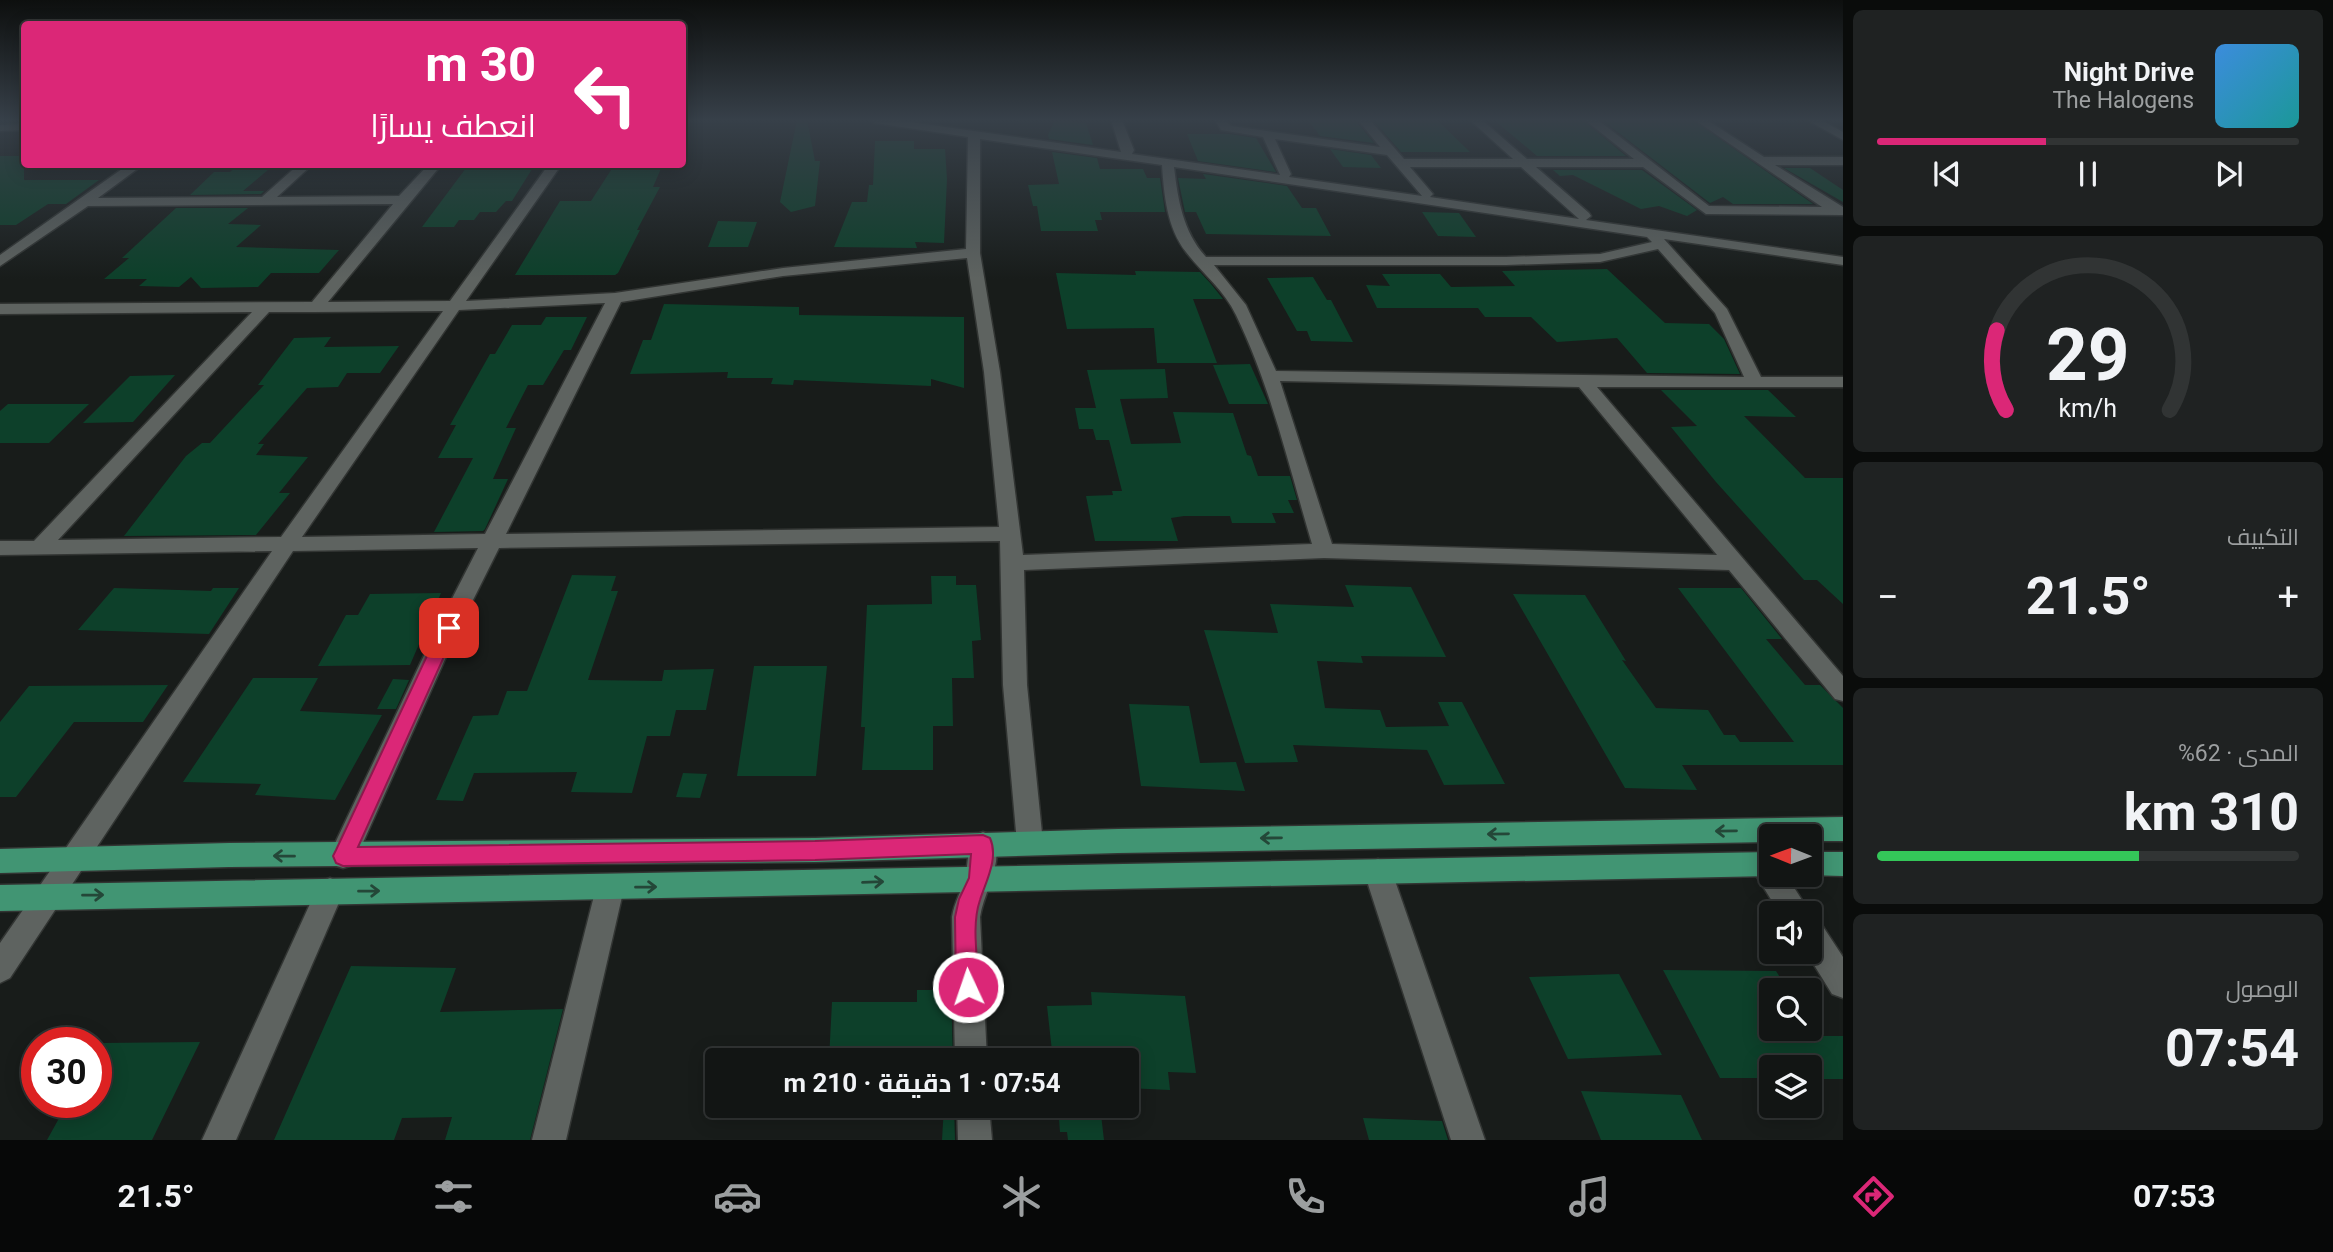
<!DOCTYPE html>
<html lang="ar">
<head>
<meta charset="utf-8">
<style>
  :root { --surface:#121514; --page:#1f2222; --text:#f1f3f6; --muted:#9c9fa0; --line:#313434; --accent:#db2777 }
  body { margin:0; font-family:Roboto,Cairo,sans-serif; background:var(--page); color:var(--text); direction:rtl; height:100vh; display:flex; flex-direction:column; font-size:26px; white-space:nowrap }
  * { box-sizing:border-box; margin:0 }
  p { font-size:23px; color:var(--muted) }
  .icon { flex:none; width:38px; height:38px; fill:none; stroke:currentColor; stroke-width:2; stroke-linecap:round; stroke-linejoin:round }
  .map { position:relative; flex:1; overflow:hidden; direction:ltr }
  .panel { display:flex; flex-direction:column; gap:10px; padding:10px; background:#0a0c0b; width:490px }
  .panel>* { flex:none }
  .top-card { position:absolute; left:21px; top:21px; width:665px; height:147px; border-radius:7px; box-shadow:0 4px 18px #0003,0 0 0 2px var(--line); direction:rtl; background:#db2777; color:#fff; overflow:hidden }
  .needle { width:46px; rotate:271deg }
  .fabs { position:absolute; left:1759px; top:824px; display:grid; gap:14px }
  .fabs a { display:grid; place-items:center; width:63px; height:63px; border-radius:7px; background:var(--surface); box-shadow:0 4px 18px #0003,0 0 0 2px var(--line); font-size:35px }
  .speed { position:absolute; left:21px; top:1027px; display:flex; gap:14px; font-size:35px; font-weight:700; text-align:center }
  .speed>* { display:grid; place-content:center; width:91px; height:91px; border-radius:50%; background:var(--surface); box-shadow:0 4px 18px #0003,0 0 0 2px var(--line); line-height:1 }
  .speed .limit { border:10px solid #d22; background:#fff; color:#111 }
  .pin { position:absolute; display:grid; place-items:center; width:60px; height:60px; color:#fff; margin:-30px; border-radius:14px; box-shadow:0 4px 10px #0006 }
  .me { position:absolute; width:77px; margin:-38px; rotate:357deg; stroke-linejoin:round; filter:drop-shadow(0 0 5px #0008) }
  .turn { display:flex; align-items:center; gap:24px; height:147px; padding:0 35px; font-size:32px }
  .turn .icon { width:91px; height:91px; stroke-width:2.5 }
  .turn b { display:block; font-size:49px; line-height:60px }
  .big { font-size:52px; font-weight:700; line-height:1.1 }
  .panel .widget { flex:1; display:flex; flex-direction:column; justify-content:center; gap:10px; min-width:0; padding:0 24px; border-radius:10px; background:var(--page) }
  .panel .dial { align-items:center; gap:0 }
  .dial svg { height:182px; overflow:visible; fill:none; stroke:var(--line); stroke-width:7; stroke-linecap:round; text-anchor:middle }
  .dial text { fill:var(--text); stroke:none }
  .song { display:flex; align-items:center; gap:21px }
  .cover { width:84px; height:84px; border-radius:10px; background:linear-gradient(135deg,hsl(210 70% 55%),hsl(180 70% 35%)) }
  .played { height:7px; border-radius:4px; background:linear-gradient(90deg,var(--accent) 40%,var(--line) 40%) }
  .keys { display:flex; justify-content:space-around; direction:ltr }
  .heat { display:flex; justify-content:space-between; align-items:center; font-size:38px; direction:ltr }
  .charge { height:10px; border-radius:5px; background:linear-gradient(90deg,#34c759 62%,var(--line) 0) }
  .trip { position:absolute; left:705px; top:1048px; width:434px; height:70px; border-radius:7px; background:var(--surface); box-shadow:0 4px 18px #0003,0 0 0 2px var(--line); font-weight:700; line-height:70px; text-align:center; direction:rtl }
  .menu { display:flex; height:112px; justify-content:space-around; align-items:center; background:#070808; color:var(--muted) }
  .menu .icon { width:49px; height:49px }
  .menu .current { color:var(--accent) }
  .menu b { font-size:32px; color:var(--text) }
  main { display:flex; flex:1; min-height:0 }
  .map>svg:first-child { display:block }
  .building { fill:#0d402a }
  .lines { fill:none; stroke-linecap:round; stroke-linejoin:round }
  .minor-casing { stroke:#323533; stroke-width:3 }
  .major-casing { stroke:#323533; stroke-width:3 }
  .minor { fill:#5e6360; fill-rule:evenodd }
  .major { fill:#419573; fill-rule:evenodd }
  .oneway { stroke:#244738 }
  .route { fill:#db2777; stroke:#8e194d; stroke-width:2 }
</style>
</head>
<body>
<main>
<section class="panel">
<div class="widget">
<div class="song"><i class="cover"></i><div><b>Night Drive</b><p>The Halogens</p></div></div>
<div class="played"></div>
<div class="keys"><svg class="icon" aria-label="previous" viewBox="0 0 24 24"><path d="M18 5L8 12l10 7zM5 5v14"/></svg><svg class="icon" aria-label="pause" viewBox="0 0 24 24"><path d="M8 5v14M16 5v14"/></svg><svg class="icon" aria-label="next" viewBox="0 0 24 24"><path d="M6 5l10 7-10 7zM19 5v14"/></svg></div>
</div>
<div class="widget dial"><svg viewBox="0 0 100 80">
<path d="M14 69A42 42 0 1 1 86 69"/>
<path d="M14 69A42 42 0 0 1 10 34" stroke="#db2777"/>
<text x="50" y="56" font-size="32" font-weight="700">29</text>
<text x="50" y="72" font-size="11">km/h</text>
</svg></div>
<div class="widget"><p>التكييف</p>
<div class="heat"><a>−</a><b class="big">21.5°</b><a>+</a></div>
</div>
<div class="widget"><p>المدى · 62%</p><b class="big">310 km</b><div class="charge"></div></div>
<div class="widget"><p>الوصول</p><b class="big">07:54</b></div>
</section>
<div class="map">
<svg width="1843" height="1140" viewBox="0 0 1843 1140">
  <rect width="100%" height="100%" fill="#181c1a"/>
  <!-- building -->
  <g class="building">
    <polygon points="797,120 807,120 815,161 820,161 815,206 791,212 780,202"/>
    <polygon points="1055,120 1086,123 1093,145 1049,139 1048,135"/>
    <polygon points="1308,120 1355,120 1374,143 1320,136"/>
    <polygon points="1373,120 1437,120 1470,152 1401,152"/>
    <polygon points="1494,120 1583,120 1626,156 1537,156"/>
    <polygon points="1602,120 1693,120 1813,204 1733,204 1723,197 1710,203"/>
    <polygon points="1187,134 1229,134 1256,138 1276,172 1198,161"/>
    <polygon points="875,141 914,141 914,149 945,149 947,179 944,243 915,242 917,248 834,247 852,202 867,202 869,185 873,185"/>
    <polygon points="1330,149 1371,155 1381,168 1343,167"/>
    <polygon points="1052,152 1097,158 1100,169 1143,169 1147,178 1160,178 1165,212 1100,212 1102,220 1095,220 1098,231 1041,231 1037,206 1033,206 1028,185 1059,184"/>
    <polygon points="0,156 24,156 24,180 99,180 66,204 48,204 16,225 0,225"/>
    <polygon points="239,164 275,164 243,191 264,191 261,194 190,195 214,172 230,172"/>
    <polygon points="469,164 534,166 512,201 506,201 496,212 480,212 474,220 459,220 454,227 422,227"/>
    <polygon points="624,164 663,164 653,187 660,187 637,230 640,230 618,273 615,275 515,275 560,201 591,201 613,167"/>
    <polygon points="1784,168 1810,168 1843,190 1843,202"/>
    <polygon points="1553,170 1642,170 1697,210 1687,216 1659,206 1641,209 1573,175 1560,176"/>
    <polygon points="1203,174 1287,186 1302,208 1316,208 1331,236 1206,234 1196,212 1185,212 1178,178 1206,179"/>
    <polygon points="176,208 248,208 228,224 261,225 236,247 339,250 319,273 271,273 258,287 201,288 191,277 179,287 139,286 147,279 104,279 129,258 122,258"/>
    <polygon points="1422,212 1459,213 1476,237 1438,236"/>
    <polygon points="718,221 757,222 748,247 708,247"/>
    <polygon points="1607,269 1665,323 1709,324 1724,339 1740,374 1647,373 1617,338 1557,342 1531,317 1485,317 1478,308 1377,308 1366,285 1390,286 1382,274 1440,274 1451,287 1515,286 1502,271"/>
    <polygon points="1135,271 1200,272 1211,284 1223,299 1193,299 1217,363 1157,363 1154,328 1067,329 1056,273 1136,275"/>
    <polygon points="1313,277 1327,300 1331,300 1353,342 1311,341 1307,331 1297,331 1267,278"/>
    <polygon points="664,304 799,307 799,315 964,317 964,388 931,379 931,386 794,380 793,385 771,384 773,378 727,378 728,372 630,374 643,340 651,340"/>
    <polygon points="546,317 587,317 571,350 564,350 543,385 528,385 506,428 516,428 493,479 508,479 485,529 483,531 434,532 473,458 438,458 456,425 450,425 490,354 495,354 512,325 541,325"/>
    <polygon points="331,337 324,347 399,346 380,373 347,373 338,387 307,388 258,444 264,444 256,455 308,457 279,493 290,493 256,535 124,536 186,456 202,443 210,443 264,385 258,385 294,338"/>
    <polygon points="1250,364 1268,404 1229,404 1213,365"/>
    <polygon points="1165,369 1168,398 1120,399 1131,444 1181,443 1173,412 1233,413 1247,455 1251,456 1258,476 1290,476 1297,500 1288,500 1294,513 1272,513 1276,523 1232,523 1230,516 1184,516 1171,518 1178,541 1095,541 1086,496 1113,495 1112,491 1122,491 1109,440 1096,440 1093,429 1079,429 1075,408 1096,408 1087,370"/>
    <polygon points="175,375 133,422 83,423 130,376"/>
    <polygon points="1661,390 1768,390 1796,417 1744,416 1805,478 1843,478 1843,604 1817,580 1804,580 1716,482 1671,427 1697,426"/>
    <polygon points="8,404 89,404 49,443 0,443 0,411"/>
    <polygon points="572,575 616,576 611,591 618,591 588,680 662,681 664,670 714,669 706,710 676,710 670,736 647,736 632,793 571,792 577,772 474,773 463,801 436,800 473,716 498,715 507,691 527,691"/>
    <polygon points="931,576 956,576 956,585 976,585 981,640 972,641 974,678 952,678 953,726 933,726 933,770 862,770 865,727 861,727 867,605 932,604"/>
    <polygon points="1345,585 1411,587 1446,657 1361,656 1363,663 1317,661 1325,708 1380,710 1386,727 1449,726 1438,702 1462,702 1505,784 1444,785 1427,750 1293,745 1298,762 1245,763 1204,630 1278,633 1270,604 1354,607"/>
    <polygon points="114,588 211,591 213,588 239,588 209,634 78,630"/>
    <polygon points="1678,588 1741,588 1782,639 1766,639 1805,685 1820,685 1843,708 1843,765 1682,765 1697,790 1625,788 1513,594 1585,595 1626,661 1622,660 1656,708 1708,710 1724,735 1735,735 1740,742 1794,742"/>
    <polygon points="441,593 410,665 318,666 346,615 358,615 370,594"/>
    <polygon points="754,666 827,666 816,776 737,776"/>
    <polygon points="253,678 318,678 300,711 382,715 335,800 255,795 261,784 183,782"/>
    <polygon points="393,679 409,680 396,709 377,709"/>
    <polygon points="168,685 143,722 74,722 16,797 0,797 0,722 29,686"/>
    <polygon points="1129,704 1189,706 1200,763 1236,762 1245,791 1141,786"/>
    <polygon points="683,773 707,774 700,798 676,797"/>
    <polygon points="351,966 456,968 440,1012 563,1009 530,1140 445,1140 452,1117 402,1118 394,1140 274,1140"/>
    <polygon points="1663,970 1776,971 1788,990 1771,990 1771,1029 1810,1029 1810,1027 1815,1036 1843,1036 1843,1079 1810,1079 1810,1068 1771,1068 1771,1078 1720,1078"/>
    <polygon points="1619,974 1662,1055 1568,1059 1529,977"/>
    <polygon points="917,990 951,990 953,1060 829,1060 832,1002 917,1002"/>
    <polygon points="1091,992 1185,996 1196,1073 1168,1072 1170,1090 1127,1088 1127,1060 1053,1060 1047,1006 1092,1005"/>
    <polygon points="200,1042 152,1140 47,1140 68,1102 96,1102 96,1053 102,1043"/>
    <polygon points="1581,1091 1681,1095 1702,1140 1601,1140"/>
    <polygon points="944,1106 954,1106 955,1140 942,1140"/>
    <polygon points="1058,1106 1100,1106 1104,1140 1068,1140 1067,1132 1060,1132"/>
    <polygon points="1363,1118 1442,1121 1448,1140 1369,1140"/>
  </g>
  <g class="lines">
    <defs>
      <g id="minor">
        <path d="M870 120H896L1121 152 1111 120H1122L1134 150 1132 154 1280 175 1263 137 1221 130 1215 120H1225L1231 126 1380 147 1358 120H1370L1404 159H1513L1470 120H1482L1527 159H1634L1585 120H1598L1709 206 1822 207 1695 120H1707L1764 157H1843V165H1775L1843 207V215L1706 214 1643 167H1536L1589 213 1591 216 1586 220 1843 257V265L1664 239 1727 309 1761 377H1843V387H1597L1843 676V701L1835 699 1729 570 1324 558 1024 570 1027 685 1043 843 1040 851 1030 855 1020 851 1017 843 1003 685 1000 541 499 548 459 628 353 865 343 868 333 865 329 856 437 628 478 548 293 551 10 978 0 983V943L272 551 0 555V541H34L252 312 0 314V304L312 302 393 204 88 206 0 266V255L129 164H144L98 198 262 197 299 164H313L277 197 399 196 429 164H442L328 302 450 301 549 164H562L466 301 615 293 783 268 966 249 968 137 875 123ZM980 139 1162 165C1164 195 1167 228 1186 252 1203 274 1224 290 1236 315 1271 387 1289 467 1312 544L1023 555 1000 372 980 253ZM1275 139 1387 155 1422 196 1289 177 1291 174ZM1174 167 1647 237 1652 242 1600 254 1506 257H1206C1183 232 1178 200 1174 167ZM1410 167H1521L1579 219 1430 197 1433 194ZM1658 249 1715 313 1744 377 1276 371 1246 305 1214 265H1506L1600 262ZM967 258 984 372 999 527 506 534 621 302 783 276ZM605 303 485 534 302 537 459 310ZM316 312 443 311 281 537 58 540 269 312ZM1280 381 1579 387 1717 555 1332 544Z"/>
        <polygon points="1807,120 1821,120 1843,132 1843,140"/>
        <polygon points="24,124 24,130 0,131 0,125"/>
        <path d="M983 832 993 836C1005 862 984 891 980 917L987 1060H955L952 917C954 902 963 889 966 874 968 861 968 848 973 836Z"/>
        <polygon points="1763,852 1771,855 1771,875 1786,875 1811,914 1810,918 1810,914 1780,914 1749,864 1753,855"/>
        <polygon points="1378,859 1388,863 1392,872 1485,1140 1451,1140 1364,872 1368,863"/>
        <polygon points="610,875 620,879 624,888 566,1140 532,1140 596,888 600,879"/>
        <polygon points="330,878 340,882 344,891 236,1140 202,1140 320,882"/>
        <polygon points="1810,918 1820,922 1843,957 1843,998 1832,994 1806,952 1810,952"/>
        <polygon points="957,1106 989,1106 992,1140 958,1140"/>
      </g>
      <g id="major">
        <polygon points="1843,817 1843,841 1810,841 1810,836 1771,836 1771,842 1118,853 815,862 229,867 0,873 0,849 229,843 815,838 1118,829"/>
        <polygon points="1771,852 1771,875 1775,875 1771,876 0,911 0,885"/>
        <polygon points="1810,852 1843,852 1843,876 1806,875 1810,875"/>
      </g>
    </defs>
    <!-- minor casing -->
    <use href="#minor" class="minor-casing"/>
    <!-- major casing -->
    <use href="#major" class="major-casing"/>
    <!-- minor -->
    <use href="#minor" class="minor"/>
    <!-- major -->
    <use href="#major" class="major"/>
  </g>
  <!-- one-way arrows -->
  <defs><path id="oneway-shaft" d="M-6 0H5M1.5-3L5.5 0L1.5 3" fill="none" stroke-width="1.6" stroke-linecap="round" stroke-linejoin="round" transform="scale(1.75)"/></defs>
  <g class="oneway">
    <use href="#oneway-shaft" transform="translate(1726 831) rotate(179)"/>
    <use href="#oneway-shaft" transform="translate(1498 834) rotate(179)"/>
    <use href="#oneway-shaft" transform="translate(1271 838) rotate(179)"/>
    <use href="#oneway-shaft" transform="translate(284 856) rotate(-179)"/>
    <use href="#oneway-shaft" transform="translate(873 882) rotate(-2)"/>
    <use href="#oneway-shaft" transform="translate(646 887) rotate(-1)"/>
    <use href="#oneway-shaft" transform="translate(369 891) rotate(-1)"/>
    <use href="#oneway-shaft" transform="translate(93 895) rotate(-1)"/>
  </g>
  <!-- sky -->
  <linearGradient id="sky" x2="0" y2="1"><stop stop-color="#0d0f0e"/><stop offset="0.43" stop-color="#374049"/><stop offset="1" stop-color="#374049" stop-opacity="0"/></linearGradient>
  <rect width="1843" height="279" fill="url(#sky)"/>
  <!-- route -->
  <path class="route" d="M449 622 457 628 358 847 815 841 983 835 990 838C999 858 986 881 980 900 971 926 978 960 979 987L976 995 968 998 960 995 956 987 955 917 959 899 969 878 971 854 815 860 343 866 336 863 333 856 336 850 440 628Z"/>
</svg>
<div class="fabs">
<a><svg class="needle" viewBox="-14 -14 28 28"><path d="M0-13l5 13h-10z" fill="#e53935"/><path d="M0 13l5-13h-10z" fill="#9c9fa0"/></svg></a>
<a><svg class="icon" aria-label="sound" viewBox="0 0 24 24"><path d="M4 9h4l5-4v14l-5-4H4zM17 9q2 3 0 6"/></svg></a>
<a><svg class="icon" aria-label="search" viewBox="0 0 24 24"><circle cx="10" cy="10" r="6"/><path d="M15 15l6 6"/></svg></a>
<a><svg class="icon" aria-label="layers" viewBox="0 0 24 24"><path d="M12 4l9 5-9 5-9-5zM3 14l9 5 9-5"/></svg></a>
</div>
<div class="speed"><div class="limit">30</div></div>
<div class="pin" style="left:449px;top:628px;background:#d93025"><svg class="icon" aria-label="arrive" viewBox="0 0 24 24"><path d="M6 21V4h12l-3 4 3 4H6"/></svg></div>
<svg class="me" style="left:968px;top:987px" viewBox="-20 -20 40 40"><circle r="17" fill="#db2777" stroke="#fff" stroke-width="3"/><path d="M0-11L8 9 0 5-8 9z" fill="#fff"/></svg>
<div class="trip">07:54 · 1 دقيقة · 210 m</div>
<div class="top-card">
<div class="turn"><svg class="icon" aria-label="left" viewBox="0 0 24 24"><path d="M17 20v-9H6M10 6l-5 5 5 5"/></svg><div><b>30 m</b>انعطف يسارًا</div></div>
</div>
</div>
</main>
<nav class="menu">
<b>07:53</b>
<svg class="icon current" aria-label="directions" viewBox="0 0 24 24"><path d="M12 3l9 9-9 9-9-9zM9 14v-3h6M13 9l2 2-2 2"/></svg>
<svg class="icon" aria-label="music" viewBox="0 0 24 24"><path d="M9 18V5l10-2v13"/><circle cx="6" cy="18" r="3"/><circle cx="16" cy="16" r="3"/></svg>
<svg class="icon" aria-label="phone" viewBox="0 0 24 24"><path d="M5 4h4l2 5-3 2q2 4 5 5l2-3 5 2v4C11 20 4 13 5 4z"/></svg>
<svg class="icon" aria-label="climate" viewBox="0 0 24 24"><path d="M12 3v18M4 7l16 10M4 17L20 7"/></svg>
<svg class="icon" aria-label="car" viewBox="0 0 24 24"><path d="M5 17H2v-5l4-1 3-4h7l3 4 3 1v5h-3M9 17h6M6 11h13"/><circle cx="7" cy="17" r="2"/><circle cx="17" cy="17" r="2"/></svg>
<svg class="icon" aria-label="filters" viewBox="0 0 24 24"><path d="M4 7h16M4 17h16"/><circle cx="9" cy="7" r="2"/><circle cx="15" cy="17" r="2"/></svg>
<b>21.5°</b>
</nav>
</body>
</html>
